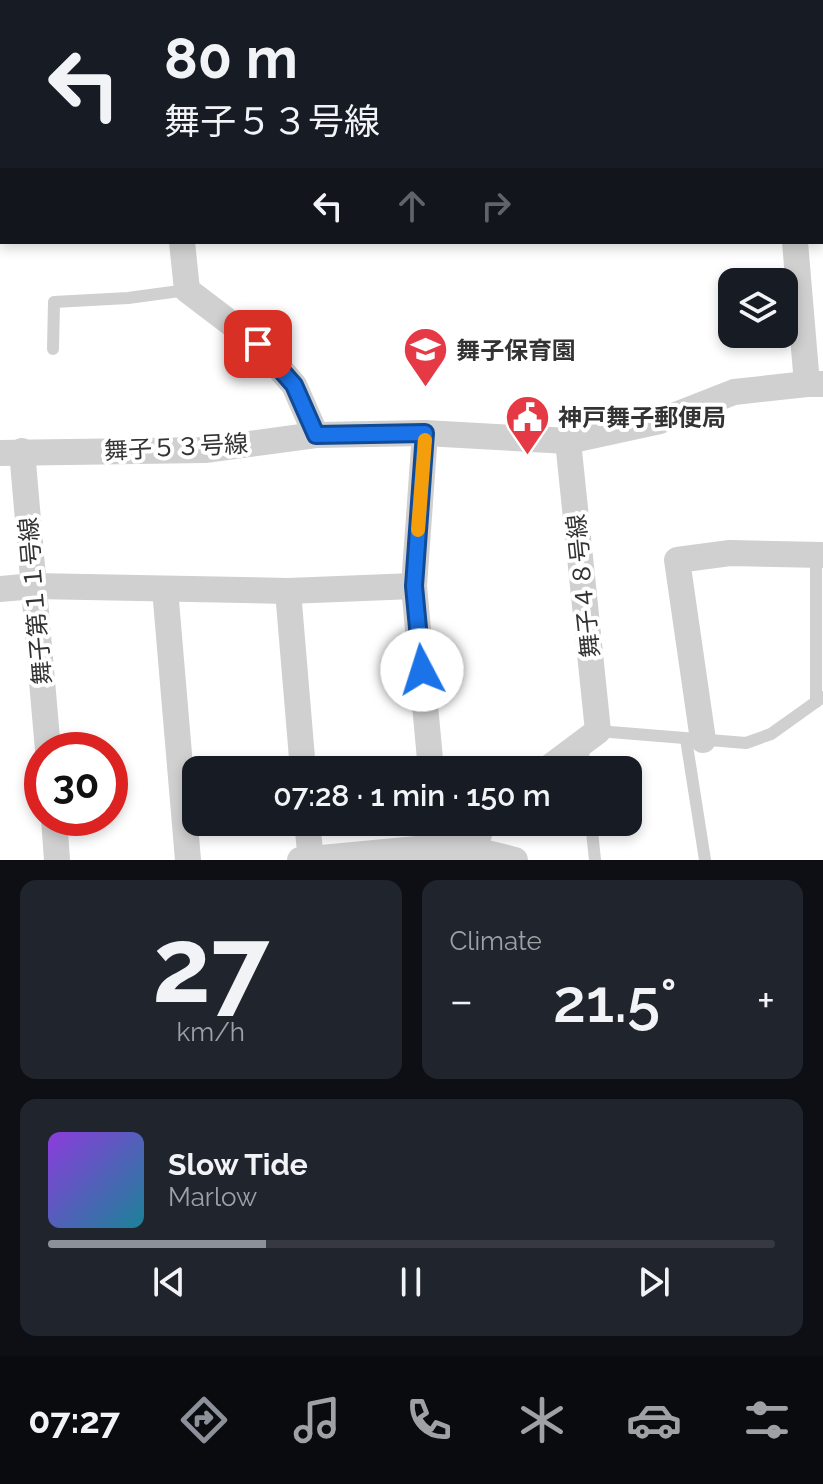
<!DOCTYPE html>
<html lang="en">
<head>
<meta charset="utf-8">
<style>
  :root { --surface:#171b24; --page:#20242c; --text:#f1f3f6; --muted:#9ea1a6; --line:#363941; --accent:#8c9099 }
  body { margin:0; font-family:Raleway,"Noto Sans JP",sans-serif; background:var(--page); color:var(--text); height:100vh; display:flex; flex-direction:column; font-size:30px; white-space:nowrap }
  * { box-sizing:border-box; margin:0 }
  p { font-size:26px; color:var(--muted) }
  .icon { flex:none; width:44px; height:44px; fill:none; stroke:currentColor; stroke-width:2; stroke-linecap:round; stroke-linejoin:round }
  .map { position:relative; height:860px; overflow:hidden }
  .side { display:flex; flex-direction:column; gap:20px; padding:20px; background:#0d0f14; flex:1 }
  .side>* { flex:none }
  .banner { position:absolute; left:0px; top:0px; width:824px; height:244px; box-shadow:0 4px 12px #0003; background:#171b24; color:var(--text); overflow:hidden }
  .tools { position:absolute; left:718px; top:268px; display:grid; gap:16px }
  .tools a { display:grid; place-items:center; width:80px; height:80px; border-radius:16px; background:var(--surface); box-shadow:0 4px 12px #0003; font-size:40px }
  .speed { position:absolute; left:24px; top:732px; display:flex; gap:16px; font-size:40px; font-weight:700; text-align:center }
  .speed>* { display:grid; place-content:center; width:104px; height:104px; border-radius:50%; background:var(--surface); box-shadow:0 4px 12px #0003; line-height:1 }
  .speed .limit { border:12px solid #d22; background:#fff; color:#111 }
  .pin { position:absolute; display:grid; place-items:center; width:68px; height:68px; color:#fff; margin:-34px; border-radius:16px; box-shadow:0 4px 12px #0006 }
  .me { position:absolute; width:88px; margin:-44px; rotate:355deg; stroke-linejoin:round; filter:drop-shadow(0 0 6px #0008) }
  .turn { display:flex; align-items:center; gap:28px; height:168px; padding:0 32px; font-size:36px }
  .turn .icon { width:104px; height:104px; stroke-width:2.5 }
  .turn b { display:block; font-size:56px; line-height:68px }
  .lanes { display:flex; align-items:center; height:76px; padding:0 32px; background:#0003; justify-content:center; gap:40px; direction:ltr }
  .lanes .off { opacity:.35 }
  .big { font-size:60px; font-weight:600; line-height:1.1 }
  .side .card { flex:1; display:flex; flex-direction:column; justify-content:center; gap:12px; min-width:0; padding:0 28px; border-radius:16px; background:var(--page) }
  .side .dial { align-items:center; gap:0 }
  .dial b { font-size:104px; line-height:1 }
  .song { display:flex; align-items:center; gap:24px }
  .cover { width:96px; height:96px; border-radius:12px; background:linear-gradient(135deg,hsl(270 70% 55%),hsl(190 70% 35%)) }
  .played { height:8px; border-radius:4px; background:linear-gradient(90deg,var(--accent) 30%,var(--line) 30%) }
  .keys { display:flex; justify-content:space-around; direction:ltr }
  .heat { display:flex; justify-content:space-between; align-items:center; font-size:44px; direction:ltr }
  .side .tiles { flex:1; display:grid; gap:20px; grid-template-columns:1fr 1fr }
  .card:last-child { grid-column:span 2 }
  .trip { position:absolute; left:182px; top:756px; width:460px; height:80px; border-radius:16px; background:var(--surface); box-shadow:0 4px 12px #0003; font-weight:600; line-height:80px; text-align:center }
  .dock { display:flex; height:128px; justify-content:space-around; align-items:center; background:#090b0e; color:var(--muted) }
  .dock .icon { width:56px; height:56px }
  .dock .active { color:var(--accent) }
  .dock b { font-size:36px; color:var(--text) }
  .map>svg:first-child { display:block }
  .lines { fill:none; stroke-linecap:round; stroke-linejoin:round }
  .service { stroke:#d0d0d0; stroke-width:12 }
  .minor { stroke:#d0d0d0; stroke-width:26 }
  .tertiary { stroke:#d0d0d0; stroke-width:32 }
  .route-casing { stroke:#114b97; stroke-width:20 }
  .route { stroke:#1a73e8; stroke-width:14 }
  .slow { stroke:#f59e0b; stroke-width:14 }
  .labels { text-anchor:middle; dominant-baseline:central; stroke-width:8; stroke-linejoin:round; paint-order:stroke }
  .poi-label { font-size:24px; font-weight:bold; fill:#333; stroke:#fff; text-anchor:start }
  .street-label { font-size:24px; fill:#333; stroke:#fff }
</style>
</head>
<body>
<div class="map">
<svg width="823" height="860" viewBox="0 0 823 860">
  <rect width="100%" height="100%" fill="#fff"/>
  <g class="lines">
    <!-- service -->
    <g class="service">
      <polyline points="361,0 364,2"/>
      <polyline points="53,349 54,302 128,298 187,290"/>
      <polyline points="816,702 816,556"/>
      <polyline points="598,731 746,743 771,734 823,697"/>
      <polyline points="686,739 705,860"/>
      <polyline points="582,742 585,770"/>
      <polyline points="591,822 595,860"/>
    </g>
    <!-- minor -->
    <g class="minor">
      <polyline points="812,0 812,2"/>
      <polyline points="187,2 190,0"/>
      <polyline points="456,2 456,0"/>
      <polyline points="822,50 823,55"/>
      <polyline points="0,125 2,124"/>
      <polyline points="182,242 187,290 258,344 294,385 316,435"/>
      <polyline points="795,242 807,384"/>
      <polyline points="425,433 414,586 431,770"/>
      <polyline points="22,451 48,750"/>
      <polyline points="0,453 205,450 316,435 425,433 568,441 660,421 734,392 807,384 823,384"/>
      <polyline points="0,589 34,586 288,591 414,586"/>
      <polyline points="165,589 188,860"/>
      <polyline points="288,591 303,770"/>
      <polyline points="703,740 677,560 730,553 823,555"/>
      <polyline points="546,770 598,731 568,441"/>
      <polyline points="54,818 57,860"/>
      <polyline points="307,822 311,860"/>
      <polyline points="436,822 440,860"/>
      <polyline points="475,850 482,822"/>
      <polyline points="300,860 438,847 475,850 515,860"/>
    </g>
    <!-- tertiary -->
    <g class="tertiary">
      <polyline points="100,2 103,0"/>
      <polyline points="0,69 2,67"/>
    </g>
  </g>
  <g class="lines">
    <defs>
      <polyline id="route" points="258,344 294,385 316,435 425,433 414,586 422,670"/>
    </defs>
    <!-- route casing -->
    <use href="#route" class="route-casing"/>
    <!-- route -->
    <use href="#route" class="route"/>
    <!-- slow -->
    <polyline class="slow" points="418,530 425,440"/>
  </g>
  <!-- icons -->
  <defs>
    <symbol id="school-pin" viewBox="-11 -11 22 30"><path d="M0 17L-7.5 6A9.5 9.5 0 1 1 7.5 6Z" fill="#e63946" stroke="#fff"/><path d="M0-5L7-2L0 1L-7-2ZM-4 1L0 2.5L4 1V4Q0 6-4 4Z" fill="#fff"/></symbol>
    <symbol id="civic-pin" viewBox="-11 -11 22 30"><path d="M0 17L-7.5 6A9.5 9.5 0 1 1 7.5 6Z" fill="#e63946" stroke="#fff"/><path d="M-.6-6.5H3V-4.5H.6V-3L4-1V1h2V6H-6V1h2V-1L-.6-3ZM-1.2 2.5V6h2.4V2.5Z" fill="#fff"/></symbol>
  </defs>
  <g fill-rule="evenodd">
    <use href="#school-pin" x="400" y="324" width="51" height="69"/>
    <use href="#civic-pin" x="502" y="392" width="51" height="69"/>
  </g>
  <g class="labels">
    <!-- poi labels -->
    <g class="poi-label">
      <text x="456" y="350">舞子保育園</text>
      <text x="558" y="417">神戸舞子郵便局</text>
    </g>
    <!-- street labels -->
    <g class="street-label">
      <text transform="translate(176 447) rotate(-3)">舞子５３号線</text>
      <text transform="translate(583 586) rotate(-96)">舞子４８号線</text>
      <text transform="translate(35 601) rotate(-95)">舞子第１１号線</text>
    </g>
  </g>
</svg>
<div class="tools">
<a><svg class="icon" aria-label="layers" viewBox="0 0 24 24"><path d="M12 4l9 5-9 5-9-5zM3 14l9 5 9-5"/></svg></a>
</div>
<div class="speed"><div class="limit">30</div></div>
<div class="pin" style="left:258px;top:344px;background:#d93025"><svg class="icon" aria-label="arrive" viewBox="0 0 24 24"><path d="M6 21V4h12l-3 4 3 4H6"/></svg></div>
<svg class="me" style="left:422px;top:670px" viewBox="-20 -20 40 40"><circle r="19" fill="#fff"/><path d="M0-13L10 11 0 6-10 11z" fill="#1a73e8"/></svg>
<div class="trip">07:28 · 1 min · 150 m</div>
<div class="banner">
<div class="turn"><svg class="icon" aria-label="left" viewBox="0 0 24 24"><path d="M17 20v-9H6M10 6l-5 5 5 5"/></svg><div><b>80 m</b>舞子５３号線</div></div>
<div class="lanes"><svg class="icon" aria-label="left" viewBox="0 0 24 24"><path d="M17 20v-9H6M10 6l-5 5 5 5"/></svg><svg class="icon off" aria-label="ahead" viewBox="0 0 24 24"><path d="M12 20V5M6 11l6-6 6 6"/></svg><svg class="icon off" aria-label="right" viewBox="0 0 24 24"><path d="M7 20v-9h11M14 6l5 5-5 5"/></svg></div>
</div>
</div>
<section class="side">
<div class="tiles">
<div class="card dial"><b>27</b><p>km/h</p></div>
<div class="card"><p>Climate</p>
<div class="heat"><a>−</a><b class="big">21.5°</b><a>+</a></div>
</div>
<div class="card">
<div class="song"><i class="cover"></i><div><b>Slow Tide</b><p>Marlow</p></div></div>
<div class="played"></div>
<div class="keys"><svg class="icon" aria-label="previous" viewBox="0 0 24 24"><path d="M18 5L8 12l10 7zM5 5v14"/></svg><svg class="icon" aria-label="pause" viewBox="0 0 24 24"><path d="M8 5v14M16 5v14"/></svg><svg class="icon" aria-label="next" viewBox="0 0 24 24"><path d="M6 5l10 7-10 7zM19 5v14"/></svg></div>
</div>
</div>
</section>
<nav class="dock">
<b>07:27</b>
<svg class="icon active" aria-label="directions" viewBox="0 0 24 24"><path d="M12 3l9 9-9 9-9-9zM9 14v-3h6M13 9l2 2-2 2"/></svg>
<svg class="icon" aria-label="music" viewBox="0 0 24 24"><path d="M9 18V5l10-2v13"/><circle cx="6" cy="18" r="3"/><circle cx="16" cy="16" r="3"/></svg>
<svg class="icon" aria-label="phone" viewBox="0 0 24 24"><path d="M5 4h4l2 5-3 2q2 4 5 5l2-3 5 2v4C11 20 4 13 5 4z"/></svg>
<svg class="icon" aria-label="climate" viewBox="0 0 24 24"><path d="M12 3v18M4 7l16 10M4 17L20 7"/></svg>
<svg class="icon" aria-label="car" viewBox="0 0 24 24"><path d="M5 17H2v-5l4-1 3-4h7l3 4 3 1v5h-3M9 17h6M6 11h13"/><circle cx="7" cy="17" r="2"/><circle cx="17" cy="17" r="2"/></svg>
<svg class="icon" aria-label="filters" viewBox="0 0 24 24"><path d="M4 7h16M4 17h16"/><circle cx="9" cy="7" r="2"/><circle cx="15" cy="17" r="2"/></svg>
</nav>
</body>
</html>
